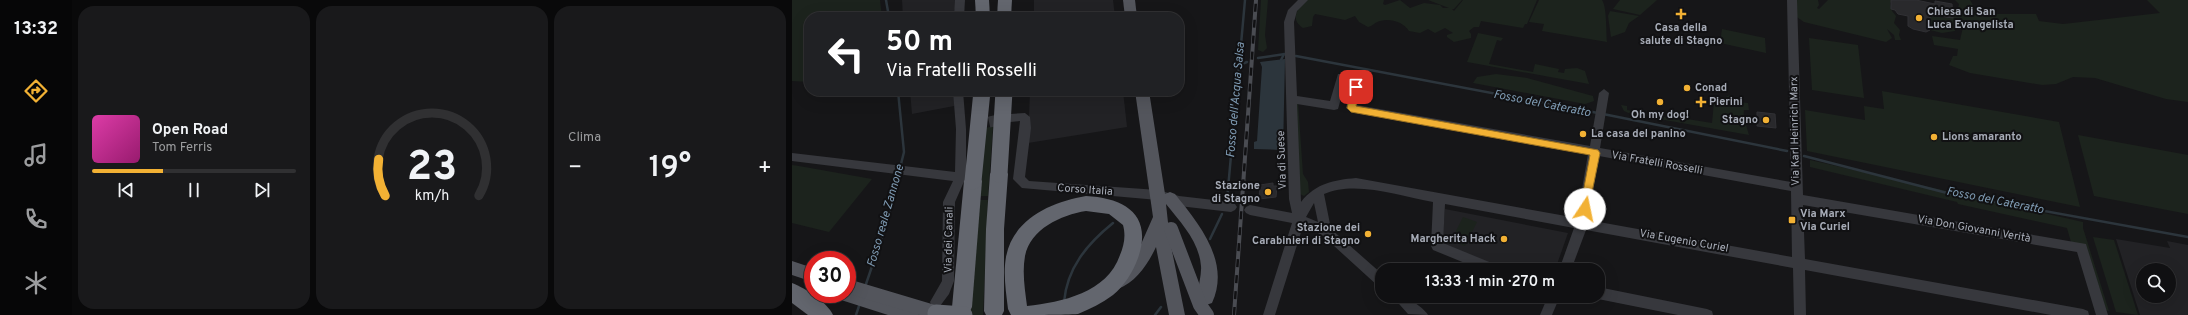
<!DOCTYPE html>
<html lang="it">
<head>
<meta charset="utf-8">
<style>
  :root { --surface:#101012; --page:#19191b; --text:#f1f3f6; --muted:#9c9d9f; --line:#303032; --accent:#f2b134 }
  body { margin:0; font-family:Overpass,sans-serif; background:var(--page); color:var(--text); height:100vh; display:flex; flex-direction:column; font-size:15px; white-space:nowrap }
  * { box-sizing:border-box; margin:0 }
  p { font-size:13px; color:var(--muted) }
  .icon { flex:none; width:22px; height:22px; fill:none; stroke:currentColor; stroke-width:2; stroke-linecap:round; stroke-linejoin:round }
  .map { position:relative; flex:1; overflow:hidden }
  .panel { display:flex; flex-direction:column; gap:6px; padding:6px; background:#09090a; width:720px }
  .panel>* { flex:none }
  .top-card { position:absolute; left:12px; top:12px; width:380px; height:84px; border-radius:16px; box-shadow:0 4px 16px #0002,0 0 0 1px var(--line); background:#202124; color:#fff; overflow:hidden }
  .fabs { position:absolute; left:1344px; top:263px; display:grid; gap:8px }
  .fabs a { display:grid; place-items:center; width:40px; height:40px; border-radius:50%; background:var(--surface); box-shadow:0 4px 16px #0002,0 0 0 1px var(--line); font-size:20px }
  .speed { position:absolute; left:12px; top:251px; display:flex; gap:8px; font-size:20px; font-weight:700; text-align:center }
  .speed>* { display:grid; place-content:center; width:52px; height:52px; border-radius:50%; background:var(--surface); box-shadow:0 4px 16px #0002,0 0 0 1px var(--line); line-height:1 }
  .speed .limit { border:6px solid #d22; background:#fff; color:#111 }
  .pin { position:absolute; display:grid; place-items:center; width:34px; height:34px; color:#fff; margin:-17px; border-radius:8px; box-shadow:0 2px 6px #0006 }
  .me { position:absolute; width:44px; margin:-22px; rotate:11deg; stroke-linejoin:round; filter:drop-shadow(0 0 3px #0008) }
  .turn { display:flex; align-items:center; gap:14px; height:84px; padding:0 16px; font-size:18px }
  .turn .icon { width:52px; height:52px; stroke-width:2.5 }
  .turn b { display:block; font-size:28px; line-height:34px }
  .big { font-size:30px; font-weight:600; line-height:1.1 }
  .panel .widget { flex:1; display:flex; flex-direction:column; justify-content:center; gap:6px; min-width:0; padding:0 14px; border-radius:16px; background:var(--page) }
  .panel .dial { align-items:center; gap:0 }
  .dial svg { height:104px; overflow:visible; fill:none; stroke:var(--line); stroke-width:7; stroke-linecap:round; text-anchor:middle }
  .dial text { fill:var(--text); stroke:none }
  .song { display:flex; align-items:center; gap:12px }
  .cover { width:48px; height:48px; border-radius:6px; background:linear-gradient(135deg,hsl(320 70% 55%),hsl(320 70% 35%)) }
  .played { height:4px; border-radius:2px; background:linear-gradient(90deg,var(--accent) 35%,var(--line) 35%) }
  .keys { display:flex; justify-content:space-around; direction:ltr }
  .heat { display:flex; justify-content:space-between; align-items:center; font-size:22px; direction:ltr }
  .panel .tiles { flex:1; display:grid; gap:6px; grid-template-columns:repeat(3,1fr) }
  .trip { position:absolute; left:583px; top:263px; width:230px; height:40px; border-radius:16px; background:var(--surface); box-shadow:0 4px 16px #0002,0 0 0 1px var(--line); font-weight:600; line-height:40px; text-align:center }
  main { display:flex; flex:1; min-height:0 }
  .menu { display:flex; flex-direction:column; width:72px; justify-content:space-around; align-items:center; background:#060607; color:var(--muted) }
  .menu .icon { width:28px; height:28px }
  .menu .selected { color:var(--accent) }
  .menu b { font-size:18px; color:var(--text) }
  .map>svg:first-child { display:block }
  .built { fill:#222225; fill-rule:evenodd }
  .green { fill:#1c231d }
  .water { fill:#2c353c }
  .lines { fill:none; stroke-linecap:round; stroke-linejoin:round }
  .stream { stroke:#2c353c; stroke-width:2.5 }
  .building { fill:#29292c; stroke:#303034 }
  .minor-tunnel { stroke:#333438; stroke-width:11; stroke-dasharray:11 5.5; stroke-linecap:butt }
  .minor { fill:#37383d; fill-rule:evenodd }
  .major { fill:#53555c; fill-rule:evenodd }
  .highway { fill:#63666e; fill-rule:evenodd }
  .rail-casing { stroke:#4a4c52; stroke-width:4 }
  .rail { stroke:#111113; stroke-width:2.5; stroke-dasharray:8; stroke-linecap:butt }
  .major-bridge { stroke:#53555c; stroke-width:14 }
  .highway-bridge { stroke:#63666e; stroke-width:17 }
  .route { fill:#f2b134; stroke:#9d7322 }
  .poi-dot { fill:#f2b134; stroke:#111113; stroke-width:1.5 }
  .labels { text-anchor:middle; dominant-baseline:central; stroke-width:4; stroke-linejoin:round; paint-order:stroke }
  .poi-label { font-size:11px; font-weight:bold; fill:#a8adb8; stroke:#111113; text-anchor:start }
  .street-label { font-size:11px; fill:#a8adb8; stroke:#111113 }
  .water-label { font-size:12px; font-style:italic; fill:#7f9bb3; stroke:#111113 }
</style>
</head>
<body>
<main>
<nav class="menu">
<b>13:32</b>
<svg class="icon selected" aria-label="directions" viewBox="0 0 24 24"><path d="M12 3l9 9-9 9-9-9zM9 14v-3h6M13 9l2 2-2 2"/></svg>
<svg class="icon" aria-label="music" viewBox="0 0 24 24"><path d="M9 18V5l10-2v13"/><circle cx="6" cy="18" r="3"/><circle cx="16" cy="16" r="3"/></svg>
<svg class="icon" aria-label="phone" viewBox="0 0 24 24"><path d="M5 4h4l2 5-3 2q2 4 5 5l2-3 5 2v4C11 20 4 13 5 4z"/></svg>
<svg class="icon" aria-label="climate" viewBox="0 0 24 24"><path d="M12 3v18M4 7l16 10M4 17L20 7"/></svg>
</nav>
<section class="panel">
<div class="tiles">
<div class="widget">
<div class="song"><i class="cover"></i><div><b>Open Road</b><p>Tom Ferris</p></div></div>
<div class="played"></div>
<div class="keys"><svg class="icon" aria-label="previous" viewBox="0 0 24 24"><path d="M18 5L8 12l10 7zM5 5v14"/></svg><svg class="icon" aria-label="pause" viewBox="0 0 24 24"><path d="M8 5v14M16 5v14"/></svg><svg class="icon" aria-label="next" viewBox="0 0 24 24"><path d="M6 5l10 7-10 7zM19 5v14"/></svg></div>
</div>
<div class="widget dial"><svg viewBox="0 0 100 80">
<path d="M14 69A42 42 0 1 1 86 69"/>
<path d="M14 69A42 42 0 0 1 9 41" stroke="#f2b134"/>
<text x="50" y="56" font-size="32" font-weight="700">23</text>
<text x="50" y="72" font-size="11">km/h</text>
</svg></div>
<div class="widget"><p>Clima</p>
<div class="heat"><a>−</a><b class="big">19°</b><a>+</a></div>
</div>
</div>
</section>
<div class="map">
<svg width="1396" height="315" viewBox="0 0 1396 315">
  <rect width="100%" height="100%" fill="#161618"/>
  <!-- built -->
  <g class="built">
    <polygon points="110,0 163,0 163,17 111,17"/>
    <polygon points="242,0 321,0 323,17 242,17"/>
    <polygon points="118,91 162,91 162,106 120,114"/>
    <polygon points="238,91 331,91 335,127 236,143"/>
    <polygon points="653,209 776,233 763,270 715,270 650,245"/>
    <path d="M1324 239 1378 248 1375 241 1396 245V315H1348ZM1351 270H1377V296H1351Z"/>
  </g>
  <!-- green -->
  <g class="green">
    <polygon points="0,0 88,0 90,17 17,17 17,82 0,81"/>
    <polygon points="469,0 476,0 473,35 475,48 471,52 466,50"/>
    <path d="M512 0H592L591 4 593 5 608 0 618 8 632 3 648 5 651 8H657L636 0H670L662 9H660L662 11 671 0H745L735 24H733L731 28 689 21 687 27H682L677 31 679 34V38L662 42 655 37V35L661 33 653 28 643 33 636 29 628 33 617 31C611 22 599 18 588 21 583 22 581 26 576 27L567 22 563 16 553 20 523 14 521 17 520 26 511 28C498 19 505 11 512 0Z"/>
    <path d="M747 0H810C815 7 814 32 815 42L750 31 752 24 737 22Z"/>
    <polygon points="828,0 865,0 848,15 821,9"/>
    <polygon points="1002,0 1026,0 1027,5 1025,8 1027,9 1036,0 1102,0 1098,3 1100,11 1104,16 1102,23 1108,30 1107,35 1109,40 1103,40 1102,35 1095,29 1100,38 1094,42 1012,22 1002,15"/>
    <polygon points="1163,0 1178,0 1186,14 1244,14 1247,21 1271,24 1368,13 1355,0 1396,0 1396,102 1374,99 1303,78 1281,77 1264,84 1250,85 1178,73 1157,65 1161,56 1165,56 1166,49 1142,45 1140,36 1168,40 1172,23 1162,20 1163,31 1150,33 1138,30 1134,14 1153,18 1164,16 1167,4"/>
    <polygon points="818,11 847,16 837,23 833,32 819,37 816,16"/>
    <polygon points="930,29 973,38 974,53 928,43"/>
    <polygon points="686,33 711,38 709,41 705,40 697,64 741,72 743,64 767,69 766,72 772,73 773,69 785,68 793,71 797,84 675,62"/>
    <polygon points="1017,38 1066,45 1072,98 1020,90"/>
    <polygon points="704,74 735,78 801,96 802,101 793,104 681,83 685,77"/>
    <polygon points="1090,91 1267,122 1288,207 1015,151 1013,110 1073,120 1072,106 1092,109"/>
    <polygon points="938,95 947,102 956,103 957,110 952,110 951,124 954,125 957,135 839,114 832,111 829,105 835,106 835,110 894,121 895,119 920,123 922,102"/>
    <polygon points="506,102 511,174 516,182 517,192 512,196 508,194 503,103"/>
    <polygon points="201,126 196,196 184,196 190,129"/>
    <polygon points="1286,135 1396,155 1396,214 1302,196"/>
    <polygon points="1018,160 1291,222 1291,228 1317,311 1314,310 1294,245 1279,242 1275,228 1166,204 1165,202 1018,167"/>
    <polygon points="0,165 7,166 80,179 37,232 0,223"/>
    <polygon points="184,200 196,200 191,315 177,315"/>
    <polygon points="671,217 685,222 673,246 659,241"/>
    <polygon points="1301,237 1322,240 1346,315 1324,312"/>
  </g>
  <!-- water -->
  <polygon class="water" points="493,59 491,150 462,149 462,142 465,141 470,67 468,62"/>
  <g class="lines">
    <!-- stream -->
    <g class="stream">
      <polyline points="94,0 97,17"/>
      <polyline points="504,56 806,113"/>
      <polyline points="466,58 493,54"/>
      <polyline points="489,60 492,54"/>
      <polyline points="447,65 455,62"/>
      <polyline points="106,91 112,152 108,168"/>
      <polyline points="811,114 995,151"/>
      <polyline points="1012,156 1159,194 1396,237"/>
      <polyline points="435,200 453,0"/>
      <polyline points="418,239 430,214"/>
      <polyline points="73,287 95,222 107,173"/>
      <path d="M272 302C275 268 295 244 321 223"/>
      <polyline points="64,315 68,303"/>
      <polyline points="363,315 369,307"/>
    </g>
  </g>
  <!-- building -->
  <g class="building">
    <polygon points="1099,0 1124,0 1143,4 1143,1 1160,4 1161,18 1138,15 1138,30 1134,32 1121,29 1116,26 1116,16 1106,14 1103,10 1099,9"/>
    <polygon points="965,112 983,114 984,128 965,126"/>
    <polygon points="481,183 481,186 485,186 484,197 467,199 468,185"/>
  </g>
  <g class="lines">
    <!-- minor-tunnel -->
    <polyline class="minor-tunnel" points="181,126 215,118"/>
    <!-- minor -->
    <g class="minor">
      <polygon points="163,0 173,0 172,17 162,17"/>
      <path d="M506 0H516L505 11 502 22 505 96 538 101 546 74H554L555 77 546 109 542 110 505 104 509 202C524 183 542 180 564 178L785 218 796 154 559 112 554 108 559 87 564 83 569 87 565 105 798 146 807 93 812 89 817 93 808 148 999 182 995 0H1005L1011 195 1294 244 1316 315H1304L1285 252 1011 205 1013 259 1291 309 1296 311 1297 315H1259L1013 270 1014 315H1002L1001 268 794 230 779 270H767L782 228 653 204 651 243 707 266 709 270H690L641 250 639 246 641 202C609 196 563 180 532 194L539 229 590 274V288L586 286 530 235 511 226 483 315H471L500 223 458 215 454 213 452 210 454 207 458 205 500 213 497 199 492 22 496 10ZM807 156 999 191 1000 257 796 220ZM522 203 526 222 514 217Z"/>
      <polygon points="161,91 171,91 174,129 174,177 163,202 162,281 157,294 148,306 144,308 140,306 138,302 150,281 151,202 161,181 0,161 0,153 163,172 164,129"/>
      <polygon points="233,113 238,117 239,128 233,177 237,181 366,190 387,196 439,202 443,204 445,207 443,210 439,212 387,206 366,200 230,188 221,179 228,121 218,122 213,118 218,114"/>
      <polygon points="806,287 915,309 920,311 921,315 886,315 806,299 801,296 806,296"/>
      <path d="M600 296H614C620 301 634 310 636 315L616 314Z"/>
      <polygon points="756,296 768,296 760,315 748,315"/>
    </g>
    <!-- major -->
    <g class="major">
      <polygon points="331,0 343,0 345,17 333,17"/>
      <path d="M343 91H357L373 194 378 192 383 194C407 224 439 262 420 303L414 305 408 303C403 293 410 278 409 266 407 241 389 223 374 204L378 241 393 315H377L364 247C356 264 344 282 326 289L320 287 318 282 320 277 334 266 346 251 361 217Z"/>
      <polygon points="0,261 21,268 21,282 0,275"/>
      <polygon points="55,288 119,308 125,310 127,315 96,315 46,299 44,294 55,294"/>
    </g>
    <!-- highway -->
    <g class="highway">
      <polygon points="183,0 197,0 198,17 184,17"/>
      <polygon points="206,0 220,0 219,17 205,17"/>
      <polygon points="207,167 213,169 216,174 212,229 212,311 210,315 194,315 192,311 194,229 198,174 201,169"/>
      <polygon points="181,174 187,176 190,181 180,307 177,313 168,315 163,313 160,307 172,181 175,176"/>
      <path d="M294 196C333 198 361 215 346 258 341 272 332 286 321 295 310 303 298 309 286 314 271 315 236 315 219 315L216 309C214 292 211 274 214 257 221 219 259 202 294 196ZM294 211 317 214 331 225C334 236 332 245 328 255 315 293 270 302 235 306 233 290 230 273 233 256 238 229 269 215 294 211Z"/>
      <path d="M0 283C13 288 35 302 41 315H16L0 303Z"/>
    </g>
    <defs>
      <polyline id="rail" points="442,315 464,0"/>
    </defs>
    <!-- rail casing -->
    <use href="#rail" class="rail-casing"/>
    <!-- rail -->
    <use href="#rail" class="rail"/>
    <!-- major-bridge -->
    <g class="major-bridge">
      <polyline points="379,229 408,305 415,315"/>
      <polyline points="55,286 152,315"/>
    </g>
    <!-- highway-bridge -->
    <g class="highway-bridge">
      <polyline points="207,174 212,91"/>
      <polyline points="181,181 190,91"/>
      <polyline points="144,313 172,315"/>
    </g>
  </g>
  <!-- route -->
  <polygon class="route" points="564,84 568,87 564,106 806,150 808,153 796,212 789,212 788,209 798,155 559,112 555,108 560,87"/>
  <!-- markers -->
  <g class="poi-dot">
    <path d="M887 8h4v4h4v4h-4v4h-4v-4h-4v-4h4z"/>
    <circle cx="1127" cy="18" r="4"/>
    <circle cx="895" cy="88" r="4"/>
    <circle cx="868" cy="102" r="4"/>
    <path d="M907 96h4v4h4v4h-4v4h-4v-4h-4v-4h4z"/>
    <circle cx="974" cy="120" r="4"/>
    <circle cx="791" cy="134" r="4"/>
    <circle cx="1142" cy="137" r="4"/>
    <circle cx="476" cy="192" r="4"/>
    <rect x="996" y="216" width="8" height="8" rx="2"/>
    <circle cx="576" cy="234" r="4"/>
    <circle cx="712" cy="239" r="4"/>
  </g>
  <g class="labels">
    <!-- poi labels -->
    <g class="poi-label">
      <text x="1135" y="12">Chiesa di San<tspan x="1135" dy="13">Luca Evangelista</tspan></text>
      <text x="889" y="28" text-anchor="middle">Casa della<tspan x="889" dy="13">salute di Stagno</tspan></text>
      <text x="903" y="88">Conad</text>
      <text x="917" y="102">Pierini</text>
      <text x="868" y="115" text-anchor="middle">Oh my dog!</text>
      <text x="966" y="120" text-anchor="end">Stagno</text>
      <text x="799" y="134">La casa del panino</text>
      <text x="1150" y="137">Lions amaranto</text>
      <text x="468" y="186" text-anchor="end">Stazione<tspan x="468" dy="13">di Stagno</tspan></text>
      <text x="1008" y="214">Via Marx<tspan x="1008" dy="13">Via Curiel</tspan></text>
      <text x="568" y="228" text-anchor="end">Stazione dei<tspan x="568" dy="13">Carabinieri di Stagno</tspan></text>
      <text x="704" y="239" text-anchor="end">Margherita Hack</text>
    </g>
    <!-- street labels -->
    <g class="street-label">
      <text transform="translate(1003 131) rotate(-91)">Via Karl Heinrich Marx</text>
      <text transform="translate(490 160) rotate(-92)">Via di Suese</text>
      <text transform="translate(865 163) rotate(10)">Via Fratelli Rosselli</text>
      <text transform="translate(293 190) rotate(4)">Corso Italia</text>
      <text transform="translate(1182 229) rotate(10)">Via Don Giovanni Verità</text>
      <text transform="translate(157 240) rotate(-89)">Via dei Canali</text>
      <text transform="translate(892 241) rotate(10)">Via Eugenio Curiel</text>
    </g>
    <!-- water labels -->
    <g class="water-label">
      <text transform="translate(444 100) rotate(-85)">Fosso dell'Acqua Salsa</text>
      <text transform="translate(750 104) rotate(11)">Fosso del Cateratto</text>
      <text transform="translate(1203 201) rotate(11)">Fosso del Cateratto</text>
      <text transform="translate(94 216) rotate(-74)">Fosso reale Zannone</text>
    </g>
  </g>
</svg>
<div class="fabs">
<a><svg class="icon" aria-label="search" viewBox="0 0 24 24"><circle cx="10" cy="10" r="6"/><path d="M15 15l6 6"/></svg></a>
</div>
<div class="speed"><div class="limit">30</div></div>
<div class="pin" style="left:564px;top:87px;background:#d93025"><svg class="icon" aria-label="arrive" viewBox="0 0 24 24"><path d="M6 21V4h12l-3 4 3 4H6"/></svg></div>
<svg class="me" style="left:793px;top:209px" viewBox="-20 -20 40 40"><circle r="19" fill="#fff"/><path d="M0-13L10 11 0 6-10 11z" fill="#f2b134"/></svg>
<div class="trip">13:33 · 1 min · 270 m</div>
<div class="top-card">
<div class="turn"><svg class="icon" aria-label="left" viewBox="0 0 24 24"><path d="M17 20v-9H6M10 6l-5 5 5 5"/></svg><div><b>50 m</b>Via Fratelli Rosselli</div></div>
</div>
</div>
</main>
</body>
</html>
